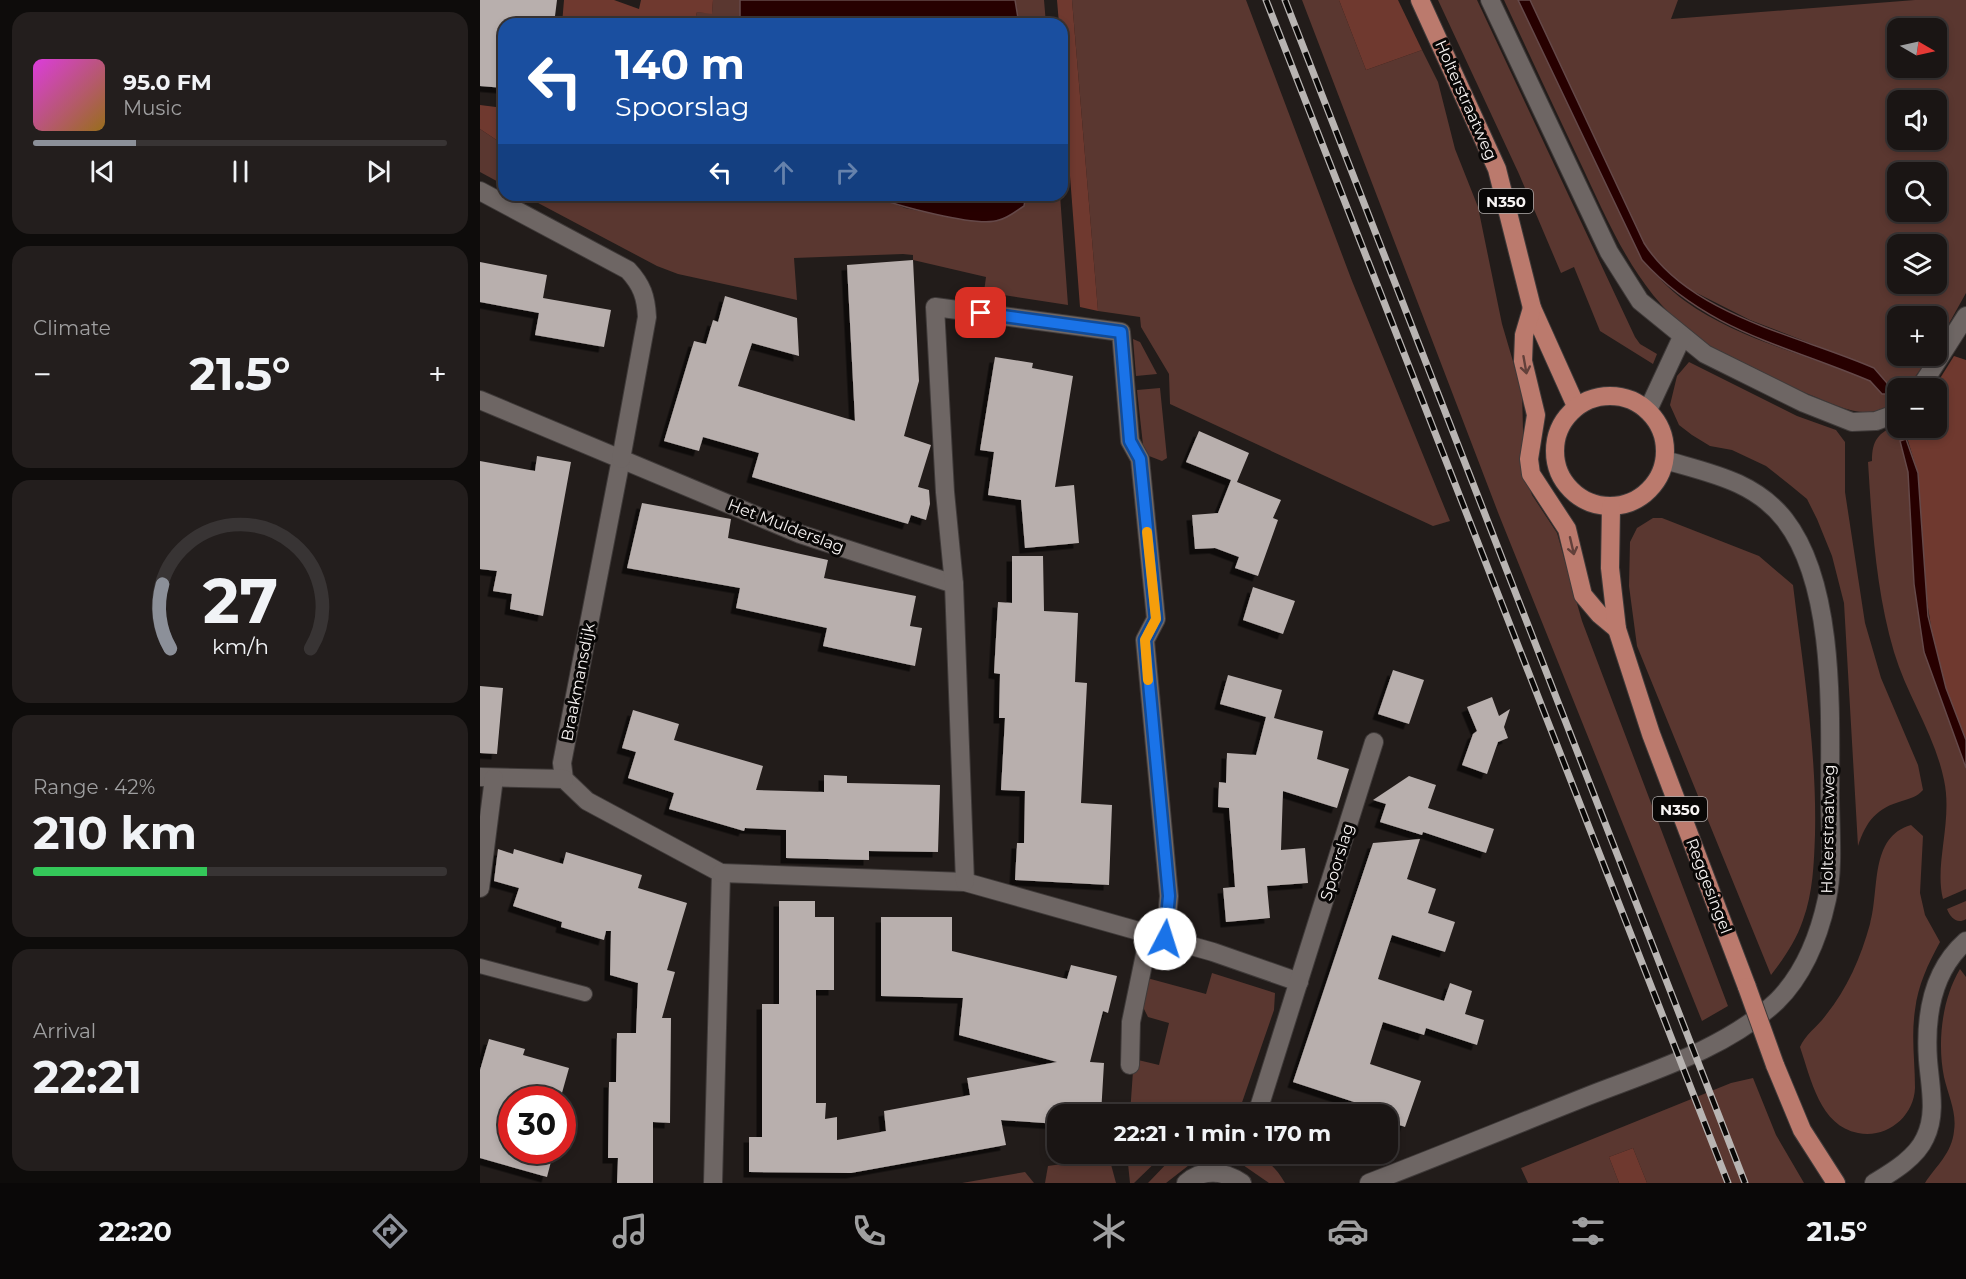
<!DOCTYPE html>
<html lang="en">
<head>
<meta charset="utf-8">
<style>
  :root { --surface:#1a1514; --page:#231e1d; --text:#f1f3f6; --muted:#9f9fa0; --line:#383434; --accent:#8c9099 }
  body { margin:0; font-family:Montserrat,sans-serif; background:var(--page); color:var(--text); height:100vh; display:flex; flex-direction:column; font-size:22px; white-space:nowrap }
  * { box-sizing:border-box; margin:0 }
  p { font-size:20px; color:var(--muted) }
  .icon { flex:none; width:33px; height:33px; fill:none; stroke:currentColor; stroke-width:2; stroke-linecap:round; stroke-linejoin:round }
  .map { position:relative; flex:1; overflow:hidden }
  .side { display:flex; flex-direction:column; gap:12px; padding:12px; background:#0e0c0b; width:480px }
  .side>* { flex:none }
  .top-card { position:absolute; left:18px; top:18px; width:570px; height:183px; border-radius:18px; box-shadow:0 3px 9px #0003,0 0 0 2px var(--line); background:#1a4fa0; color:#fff; overflow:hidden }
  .needle { width:39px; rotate:99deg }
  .tools { position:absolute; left:1407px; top:18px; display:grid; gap:12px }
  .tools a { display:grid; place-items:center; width:60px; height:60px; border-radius:12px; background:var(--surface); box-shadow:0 3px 9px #0003,0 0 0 2px var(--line); font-size:30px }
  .speed { position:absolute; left:18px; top:1086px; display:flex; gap:12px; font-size:30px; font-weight:700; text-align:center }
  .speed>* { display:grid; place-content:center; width:78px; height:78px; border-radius:50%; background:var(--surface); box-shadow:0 3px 9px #0003,0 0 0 2px var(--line); line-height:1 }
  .speed .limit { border:9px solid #d22; background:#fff; color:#111 }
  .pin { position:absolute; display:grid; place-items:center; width:51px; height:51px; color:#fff; margin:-26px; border-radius:12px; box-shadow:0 3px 9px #0006 }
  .me { position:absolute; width:66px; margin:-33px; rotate:5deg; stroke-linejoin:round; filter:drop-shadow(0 0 4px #0008) }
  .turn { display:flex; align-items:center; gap:21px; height:126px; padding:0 18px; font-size:27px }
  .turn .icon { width:78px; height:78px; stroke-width:2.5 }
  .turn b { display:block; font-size:42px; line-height:51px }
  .lanes { display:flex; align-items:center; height:57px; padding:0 18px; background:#0003; justify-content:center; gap:30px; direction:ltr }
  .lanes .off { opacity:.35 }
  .big { font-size:45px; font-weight:700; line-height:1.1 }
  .side .widget { flex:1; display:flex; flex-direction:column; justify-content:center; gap:9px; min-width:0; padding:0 21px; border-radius:18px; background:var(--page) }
  .side .dial { align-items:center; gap:0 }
  .dial svg { height:156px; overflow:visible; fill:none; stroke:var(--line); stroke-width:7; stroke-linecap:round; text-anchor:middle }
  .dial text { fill:var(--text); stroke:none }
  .song { display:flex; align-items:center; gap:18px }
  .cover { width:72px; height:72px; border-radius:9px; background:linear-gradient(135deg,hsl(300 70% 55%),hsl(40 70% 35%)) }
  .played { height:6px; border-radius:3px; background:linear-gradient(90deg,var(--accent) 25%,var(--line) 25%) }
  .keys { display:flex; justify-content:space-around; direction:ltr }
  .heat { display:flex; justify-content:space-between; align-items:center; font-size:33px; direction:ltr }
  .charge { height:9px; border-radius:4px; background:linear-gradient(90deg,#34c759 42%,var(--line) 0) }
  .trip { position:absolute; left:567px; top:1104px; width:351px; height:60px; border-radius:18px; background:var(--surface); box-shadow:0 3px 9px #0003,0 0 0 2px var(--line); font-weight:700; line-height:60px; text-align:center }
  .tab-bar { display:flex; height:96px; justify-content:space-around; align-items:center; background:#0a0808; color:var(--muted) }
  .tab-bar .icon { width:42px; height:42px }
  .tab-bar .current { color:var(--accent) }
  .tab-bar b { font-size:27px; color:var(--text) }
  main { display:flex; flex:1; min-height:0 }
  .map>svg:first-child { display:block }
  .green { fill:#5a3730; fill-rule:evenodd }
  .forest { fill:#6f392f }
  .water { fill:#270000; stroke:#654949; stroke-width:1.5 }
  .building { fill:#b8afad; filter:url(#shadow) }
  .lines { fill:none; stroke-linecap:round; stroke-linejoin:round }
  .service-casing { stroke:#3f3a39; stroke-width:16 }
  .minor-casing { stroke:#3f3a39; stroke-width:20 }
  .tertiary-casing { stroke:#3f3a39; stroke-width:20 }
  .secondary-casing { stroke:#3f3a39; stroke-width:20 }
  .primary-casing { stroke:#3f3a39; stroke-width:20 }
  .service { stroke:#6e6664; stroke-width:14 }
  .minor { stroke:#6e6664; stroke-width:18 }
  .tertiary { stroke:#6e6664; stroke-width:18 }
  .secondary { stroke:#6e6664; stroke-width:18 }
  .primary { stroke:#bb7a6d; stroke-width:18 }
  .rail-casing { stroke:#b8b4b2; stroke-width:7 }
  .rail { stroke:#090706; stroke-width:4.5; stroke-dasharray:14; stroke-linecap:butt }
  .primary-bridge-casing { stroke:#3f3a39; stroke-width:20; stroke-linecap:butt }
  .primary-bridge { stroke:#bb7a6d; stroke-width:18 }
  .oneway { stroke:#62403a }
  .route-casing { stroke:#114b97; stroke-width:15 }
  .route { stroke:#1a73e8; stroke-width:10 }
  .slow { stroke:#f59e0b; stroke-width:10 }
  .labels { text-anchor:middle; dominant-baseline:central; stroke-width:6; stroke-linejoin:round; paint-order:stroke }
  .shield { fill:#090706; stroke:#b0acab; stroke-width:1.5 }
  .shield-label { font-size:15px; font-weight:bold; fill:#f7f3f2 }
  .street-label { font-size:16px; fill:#f7f3f2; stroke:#090706 }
</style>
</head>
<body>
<main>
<section class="side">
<div class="widget">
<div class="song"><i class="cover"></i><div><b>95.0 FM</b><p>Music</p></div></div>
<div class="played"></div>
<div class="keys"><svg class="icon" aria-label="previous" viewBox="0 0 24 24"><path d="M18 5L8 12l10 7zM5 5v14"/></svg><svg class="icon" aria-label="pause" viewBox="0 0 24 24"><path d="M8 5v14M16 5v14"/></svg><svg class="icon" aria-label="next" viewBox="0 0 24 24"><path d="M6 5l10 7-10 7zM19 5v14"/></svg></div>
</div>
<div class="widget"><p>Climate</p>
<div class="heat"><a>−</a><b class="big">21.5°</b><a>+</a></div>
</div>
<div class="widget dial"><svg viewBox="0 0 100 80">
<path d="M14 69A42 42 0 1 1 86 69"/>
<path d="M14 69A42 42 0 0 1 10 36" stroke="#8c9099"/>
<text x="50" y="56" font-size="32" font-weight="700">27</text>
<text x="50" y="72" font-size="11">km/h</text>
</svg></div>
<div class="widget"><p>Range · 42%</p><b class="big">210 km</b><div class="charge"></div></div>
<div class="widget"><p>Arrival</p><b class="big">22:21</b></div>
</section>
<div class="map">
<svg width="1486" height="1183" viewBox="0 0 1486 1183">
  <defs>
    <filter id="shadow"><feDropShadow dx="-5.5" dy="5.5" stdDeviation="0" flood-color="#0009"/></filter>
  </defs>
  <rect width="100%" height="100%" fill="#221c1a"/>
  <!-- green -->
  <g class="green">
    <polygon points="233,0 260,0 260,24 214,24 217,12 232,13"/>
    <polygon points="535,0 564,0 566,24 539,24"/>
    <polygon points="592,0 766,0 872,281 970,521 953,526 690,404 689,374 661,327 660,317 618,311"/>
    <polygon points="822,0 859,0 886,70 942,50 958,82 975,149 998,207 1022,324 1042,392 1044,469 1052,495 1077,533 1102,621 1248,1006 1222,1021 1019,515"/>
    <polygon points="958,0 997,0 1155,337 1160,344 1177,354 1173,364 1120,331 1094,267 1081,273 1039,174"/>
    <path d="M1024 0H1038L1162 260C1175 274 1190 290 1205 301 1259 340 1329 355 1390 381L1402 394H1408L1410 391 1394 368 1270 320 1199 284 1173 256 1164 243 1050 0H1198L1191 19 1435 0H1486V293L1457 345 1456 316H1418V356H1450L1427 388H1418L1417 403C1385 423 1359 406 1328 394 1285 377 1245 360 1208 330 1154 287 1128 221 1099 160 1074 107 1049 54 1024 0ZM1418 28H1456V68H1418ZM1418 100H1456V140H1418ZM1418 172H1456V212H1418ZM1418 244H1456V284H1418Z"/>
    <polygon points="0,129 24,145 24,185 0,172"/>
    <polygon points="43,195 391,195 425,208 458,215 544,206 546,195 580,195 588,305 504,292 506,277 433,260 433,255 423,254 314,258 317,300 198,274 177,266"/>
    <polygon points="653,339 660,342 677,374 656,376"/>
    <path d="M1209 362 1317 416 1356 430 1365 442V492L1385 623 1401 678 1438 765 1443 790C1437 797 1431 798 1422 801 1397 808 1386 821 1378 846L1364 603 1352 556 1337 519 1327 499 1310 485 1286 466 1252 450 1230 446 1212 435 1199 425 1190 405 1197 376Z"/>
    <polygon points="680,388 687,458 682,461 669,456 663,445 657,390"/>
    <path d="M1417 425 1424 428 1426 439 1421 441 1428 472 1434 584 1444 652 1486 768V889L1463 899C1454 865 1473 821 1464 780 1455 735 1427 696 1414 652 1396 591 1392 526 1388 462L1392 461C1392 440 1398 433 1417 425Z"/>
    <path d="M1173 518H1182L1279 556 1313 585C1323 668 1337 751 1335 835 1334 863 1333 893 1323 920 1316 941 1304 958 1291 975L1157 646 1149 586 1150 542 1157 528Z"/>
    <path d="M1431 825 1443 836 1440 893 1445 915 1460 942C1448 964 1438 985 1435 1010 1431 1037 1435 1061 1435 1088 1434 1117 1406 1139 1378 1133 1340 1126 1331 1079 1320 1047 1325 1035 1338 1026 1346 1015 1367 989 1381 957 1390 924 1400 890 1389 837 1431 825Z"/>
    <path d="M1486 901V919C1477 925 1470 917 1467 909Z"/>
    <path d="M1480 969 1486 977V1183H1445C1456 1166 1472 1153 1474 1131 1477 1112 1468 1095 1464 1077 1457 1042 1462 999 1480 969Z"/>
    <polygon points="732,973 795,993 794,1010 758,1114 650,1114 653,1071 658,1060 679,1065 689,1023 668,1017 661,1003 667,978 726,994"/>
    <polygon points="1273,1078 1296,1135 1324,1183 1167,1183 1153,1148 1129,1157 1139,1183 1048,1183 1041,1168 1251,1083"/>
    <polygon points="647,1154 684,1154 654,1183 650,1183"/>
    <path d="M709 1154C751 1153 782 1142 805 1183H789L763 1165 738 1158 713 1162 686 1183H668L691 1159Z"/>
    <polygon points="629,1157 636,1183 565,1183 568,1166"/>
    <polygon points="545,1172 554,1183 482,1183"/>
  </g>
  <!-- forest -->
  <g class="forest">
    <polygon points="84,0 134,0 159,9 161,0 233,0 232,14 217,12 214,24 82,24"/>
    <polygon points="577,0 592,0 618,311 600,307 582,71 582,24 579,24"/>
    <polygon points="859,0 918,0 942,50 886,70"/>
    <polygon points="0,105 24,108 24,145 0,129"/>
    <polygon points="1474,356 1486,360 1486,740 1466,689 1455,651 1445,589 1438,473 1424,428 1456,428 1456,388 1454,388"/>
    <polygon points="1153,1148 1167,1183 1139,1183 1129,1157"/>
  </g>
  <!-- water -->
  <g class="water">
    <polygon points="260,0 535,0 539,24 260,24"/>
    <path d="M1038 0H1050L1164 243C1210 316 1319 335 1394 368L1407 383 1408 394H1402L1390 381C1305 345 1226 331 1162 260Z"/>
    <path d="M391 195H546L544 206C536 211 528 218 519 220 498 228 413 205 391 195Z"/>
    <polygon points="1426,439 1438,473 1448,616 1466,688 1486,740 1486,768 1444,652 1434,584 1428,472 1420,441"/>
  </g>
  <!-- building -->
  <g class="building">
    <polygon points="0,0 77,0 74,24 24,24 24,88 0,86"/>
    <polygon points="433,260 439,381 424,436 451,445 438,487 449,490 450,504 446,520 431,515 428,524 272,477 279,453 223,437 219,451 184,441 214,341 226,344 233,320 238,322 245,296 317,318 319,356 272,343 258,386 375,421 367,265"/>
    <polygon points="0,262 67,275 63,298 131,310 124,347 55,335 59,313 0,302"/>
    <polygon points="515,357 553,363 552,368 593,376 575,487 594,485 599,543 545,548 541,500 508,495 514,452 500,450"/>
    <polygon points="719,431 769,453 757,482 801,500 793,518 798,520 778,576 755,568 759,557 735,548 715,549 712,515 738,513 751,480 706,462"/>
    <polygon points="57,456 91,462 63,616 30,609 32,594 13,591 17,571 0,569 0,461 55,471"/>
    <polygon points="162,503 251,519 248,538 348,560 344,578 436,596 430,626 442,628 435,666 343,646 347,628 256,608 260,588 147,568"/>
    <polygon points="532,556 563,556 564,611 598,613 595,682 607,683 601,803 632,805 629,885 535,880 537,843 544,843 545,791 521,790 525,718 519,718 520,674 514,673 518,602 532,603"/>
    <polygon points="773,587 815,601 803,634 763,620"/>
    <polygon points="913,670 944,680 929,724 898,714"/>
    <polygon points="748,675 802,690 794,718 843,731 837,759 869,769 857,808 803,791 801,850 825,848 828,883 787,886 790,918 746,922 743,888 755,887 749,808 738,807 739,782 746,783 747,753 776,755 786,717 740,704"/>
    <polygon points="0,686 23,688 17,754 0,753"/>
    <polygon points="1012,697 1019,716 1030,709 1024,727 1028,738 1018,742 1007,774 982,765 993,734 997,731 987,707"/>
    <polygon points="153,710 199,724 194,740 283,766 276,790 344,792 344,775 367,776 367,783 460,785 458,852 389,851 389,860 306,858 306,830 265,828 264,831 189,809 194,793 148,778 156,752 142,748"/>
    <polygon points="929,776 956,785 948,808 1014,829 1006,853 943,832 942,835 900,822 906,804 893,800"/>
    <polygon points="940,839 927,879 956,889 948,913 975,922 965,952 912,935 898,979 964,1001 970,983 992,991 985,1014 1004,1020 997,1045 946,1028 944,1035 903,1022 890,1064 941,1081 925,1127 908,1121 908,1114 888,1114 872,1109 874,1102 813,1082 893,843"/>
    <polygon points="18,849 33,854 34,849 83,864 86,852 162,875 158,888 207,903 187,970 195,972 182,1018 191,1018 190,1123 173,1122 173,1183 137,1183 138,1158 128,1158 129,1082 136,1082 137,1033 156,1033 158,983 130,975 131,931 126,931 124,940 81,927 82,922 33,906 39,888 14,881"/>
    <polygon points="299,901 335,901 335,917 354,917 354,990 336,990 336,1103 346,1103 345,1119 357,1117 357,1140 406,1131 404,1111 490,1095 487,1078 577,1062 479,1035 483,998 401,996 401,917 472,917 472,951 587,979 591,965 637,976 628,1013 623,1011 610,1062 624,1063 621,1114 578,1114 578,1124 521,1120 526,1145 371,1173 269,1172 269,1137 282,1137 282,1004 299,1004"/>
    <polygon points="9,1039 45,1049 43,1055 89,1068 80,1100 32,1100 32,1150 74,1150 67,1177 0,1158 0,1070"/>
  </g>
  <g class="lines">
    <defs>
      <polyline id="service" points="0,966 105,994"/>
      <g id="minor">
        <polyline points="1010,0 1129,252 1160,301 1225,354 1324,403 1372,422 1396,421 1418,413"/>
        <polyline points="1440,388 1486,316"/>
        <polyline points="0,400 320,534 474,584"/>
        <polyline points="1168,410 1202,337"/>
        <polyline points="141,459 82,763 84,779 107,801 241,873 233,1183"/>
        <polyline points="0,777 84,779"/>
        <polyline points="241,873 485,882 733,952 819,982"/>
        <polyline points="485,882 474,584 465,492 455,307 641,332 650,441 660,459 676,619 665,640 689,896 685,939"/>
        <polyline points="0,888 14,778"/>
        <polyline points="650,1065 651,1022 669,935"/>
        <polyline points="777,1114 894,742"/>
      </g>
      <g id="tertiary">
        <path d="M0 191 148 270C162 285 166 297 167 317L141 459"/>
        <path d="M1394 1183C1412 1172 1436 1158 1445 1138 1457 1114 1450 1086 1448 1060 1445 1017 1452 971 1486 941"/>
      </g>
      <g id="secondary">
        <path d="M706 1183C723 1168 745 1171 762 1183"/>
        <path d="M889 1183C962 1155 1035 1125 1108 1096 1172 1071 1246 1049 1297 1001 1324 974 1339 936 1347 899 1354 866 1350 830 1350 796 1350 715 1356 586 1305 520 1275 481 1229 473 1185 460"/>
      </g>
      <g id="primary">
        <polyline points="940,0 1017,169 1052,308 1096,406"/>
        <polyline points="1052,308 1044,335 1043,361 1056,415 1049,459 1051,474 1087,529 1103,595 1119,614 1137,629"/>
        <circle cx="1130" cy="451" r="55"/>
        <polyline points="1131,507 1130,568 1137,629 1171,734 1267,987"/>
        <polyline points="1295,1065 1322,1130 1356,1183"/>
      </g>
    </defs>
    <!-- service casing -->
    <use href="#service" class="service-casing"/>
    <!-- minor casing -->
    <use href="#minor" class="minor-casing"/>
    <!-- tertiary casing -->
    <use href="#tertiary" class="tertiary-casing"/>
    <!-- secondary casing -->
    <use href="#secondary" class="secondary-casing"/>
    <!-- primary casing -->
    <use href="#primary" class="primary-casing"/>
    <!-- service -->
    <use href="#service" class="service"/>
    <!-- minor -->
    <use href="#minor" class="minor"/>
    <!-- tertiary -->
    <use href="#tertiary" class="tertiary"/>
    <!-- secondary -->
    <use href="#secondary" class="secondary"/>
    <!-- primary -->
    <use href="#primary" class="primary"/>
    <defs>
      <g id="rail">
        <polyline points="786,0 1248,1183"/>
        <polyline points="805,0 1265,1183"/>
      </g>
    </defs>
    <!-- rail casing -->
    <use href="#rail" class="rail-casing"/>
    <!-- rail -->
    <use href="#rail" class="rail"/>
    <defs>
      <polyline id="primary-bridge" points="1267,987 1295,1065"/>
    </defs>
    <!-- primary-bridge casing -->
    <use href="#primary-bridge" class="primary-bridge-casing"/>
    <!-- primary-bridge -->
    <use href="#primary-bridge" class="primary-bridge"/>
  </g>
  <!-- one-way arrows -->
  <defs><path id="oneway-shaft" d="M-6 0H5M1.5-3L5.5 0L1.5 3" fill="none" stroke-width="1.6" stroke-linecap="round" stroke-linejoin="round" transform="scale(1.5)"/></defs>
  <g class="oneway">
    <use href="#oneway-shaft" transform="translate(1045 365) rotate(80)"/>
    <use href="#oneway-shaft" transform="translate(1092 546) rotate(77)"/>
  </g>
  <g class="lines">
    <defs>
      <polyline id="route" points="501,313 641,332 650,441 660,459 676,619 665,640 689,896 685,939"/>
    </defs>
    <!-- route casing -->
    <use href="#route" class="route-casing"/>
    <!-- route -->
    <use href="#route" class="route"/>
    <!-- slow -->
    <polyline class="slow" points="667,532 676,619 665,640 668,680"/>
  </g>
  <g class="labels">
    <!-- shield labels -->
    <g class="shield">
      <rect x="999" y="189" width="54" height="24" rx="4.5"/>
      <rect x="1173" y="797" width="54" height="24" rx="4.5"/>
    </g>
    <g class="shield-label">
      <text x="1026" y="201">N350</text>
      <text x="1200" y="809">N350</text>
    </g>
    <!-- street labels -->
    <g class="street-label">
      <text transform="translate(986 100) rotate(66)">Holterstraatweg</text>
      <text transform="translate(306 526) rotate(21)">Het Mulderslag</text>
      <text transform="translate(98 682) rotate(-79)">Braakmansdijk</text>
      <text transform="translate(1348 829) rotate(-89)">Holterstraatweg</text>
      <text transform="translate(857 862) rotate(-73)">Spoorslag</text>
      <text transform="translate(1229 886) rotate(69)">Reggesingel</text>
    </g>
  </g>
</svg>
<div class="tools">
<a><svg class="needle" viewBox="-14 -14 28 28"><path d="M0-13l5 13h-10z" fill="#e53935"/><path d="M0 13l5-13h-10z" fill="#9f9fa0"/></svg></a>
<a><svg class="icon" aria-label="sound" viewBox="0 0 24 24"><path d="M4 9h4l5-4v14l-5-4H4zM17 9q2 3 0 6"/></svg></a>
<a><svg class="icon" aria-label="search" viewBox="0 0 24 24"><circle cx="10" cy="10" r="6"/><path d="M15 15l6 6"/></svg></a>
<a><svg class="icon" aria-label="layers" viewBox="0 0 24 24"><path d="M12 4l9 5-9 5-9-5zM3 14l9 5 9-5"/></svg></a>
<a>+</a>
<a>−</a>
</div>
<div class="speed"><div class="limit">30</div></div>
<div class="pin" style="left:501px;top:313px;background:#d93025"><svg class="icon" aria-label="arrive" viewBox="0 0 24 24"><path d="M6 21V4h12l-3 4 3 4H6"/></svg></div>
<svg class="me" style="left:685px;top:939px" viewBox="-20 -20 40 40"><circle r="19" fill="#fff"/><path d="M0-13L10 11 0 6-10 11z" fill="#1a73e8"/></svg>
<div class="trip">22:21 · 1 min · 170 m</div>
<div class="top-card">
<div class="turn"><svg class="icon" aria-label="left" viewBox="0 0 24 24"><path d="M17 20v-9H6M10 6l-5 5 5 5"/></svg><div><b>140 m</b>Spoorslag</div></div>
<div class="lanes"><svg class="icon" aria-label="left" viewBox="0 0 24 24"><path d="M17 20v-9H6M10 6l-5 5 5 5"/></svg><svg class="icon off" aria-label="ahead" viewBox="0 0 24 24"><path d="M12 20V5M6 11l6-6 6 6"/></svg><svg class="icon off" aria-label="right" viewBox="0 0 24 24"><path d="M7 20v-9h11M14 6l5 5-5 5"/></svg></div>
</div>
</div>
</main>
<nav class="tab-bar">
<b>22:20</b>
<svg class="icon current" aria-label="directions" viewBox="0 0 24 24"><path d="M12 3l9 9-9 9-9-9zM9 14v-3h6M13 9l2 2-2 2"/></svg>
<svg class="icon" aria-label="music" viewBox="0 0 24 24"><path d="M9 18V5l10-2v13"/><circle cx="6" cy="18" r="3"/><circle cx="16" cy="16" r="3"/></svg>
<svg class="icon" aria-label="phone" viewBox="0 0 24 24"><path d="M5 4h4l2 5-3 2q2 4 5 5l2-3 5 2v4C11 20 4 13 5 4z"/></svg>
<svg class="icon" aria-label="climate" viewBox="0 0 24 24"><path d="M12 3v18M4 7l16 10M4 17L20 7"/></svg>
<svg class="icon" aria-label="car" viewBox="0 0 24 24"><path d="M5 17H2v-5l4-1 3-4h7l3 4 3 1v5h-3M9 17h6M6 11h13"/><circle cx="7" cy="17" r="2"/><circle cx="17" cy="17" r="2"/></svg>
<svg class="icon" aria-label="filters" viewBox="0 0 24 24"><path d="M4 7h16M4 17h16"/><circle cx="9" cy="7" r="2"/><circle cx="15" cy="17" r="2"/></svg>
<b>21.5°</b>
</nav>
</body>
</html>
